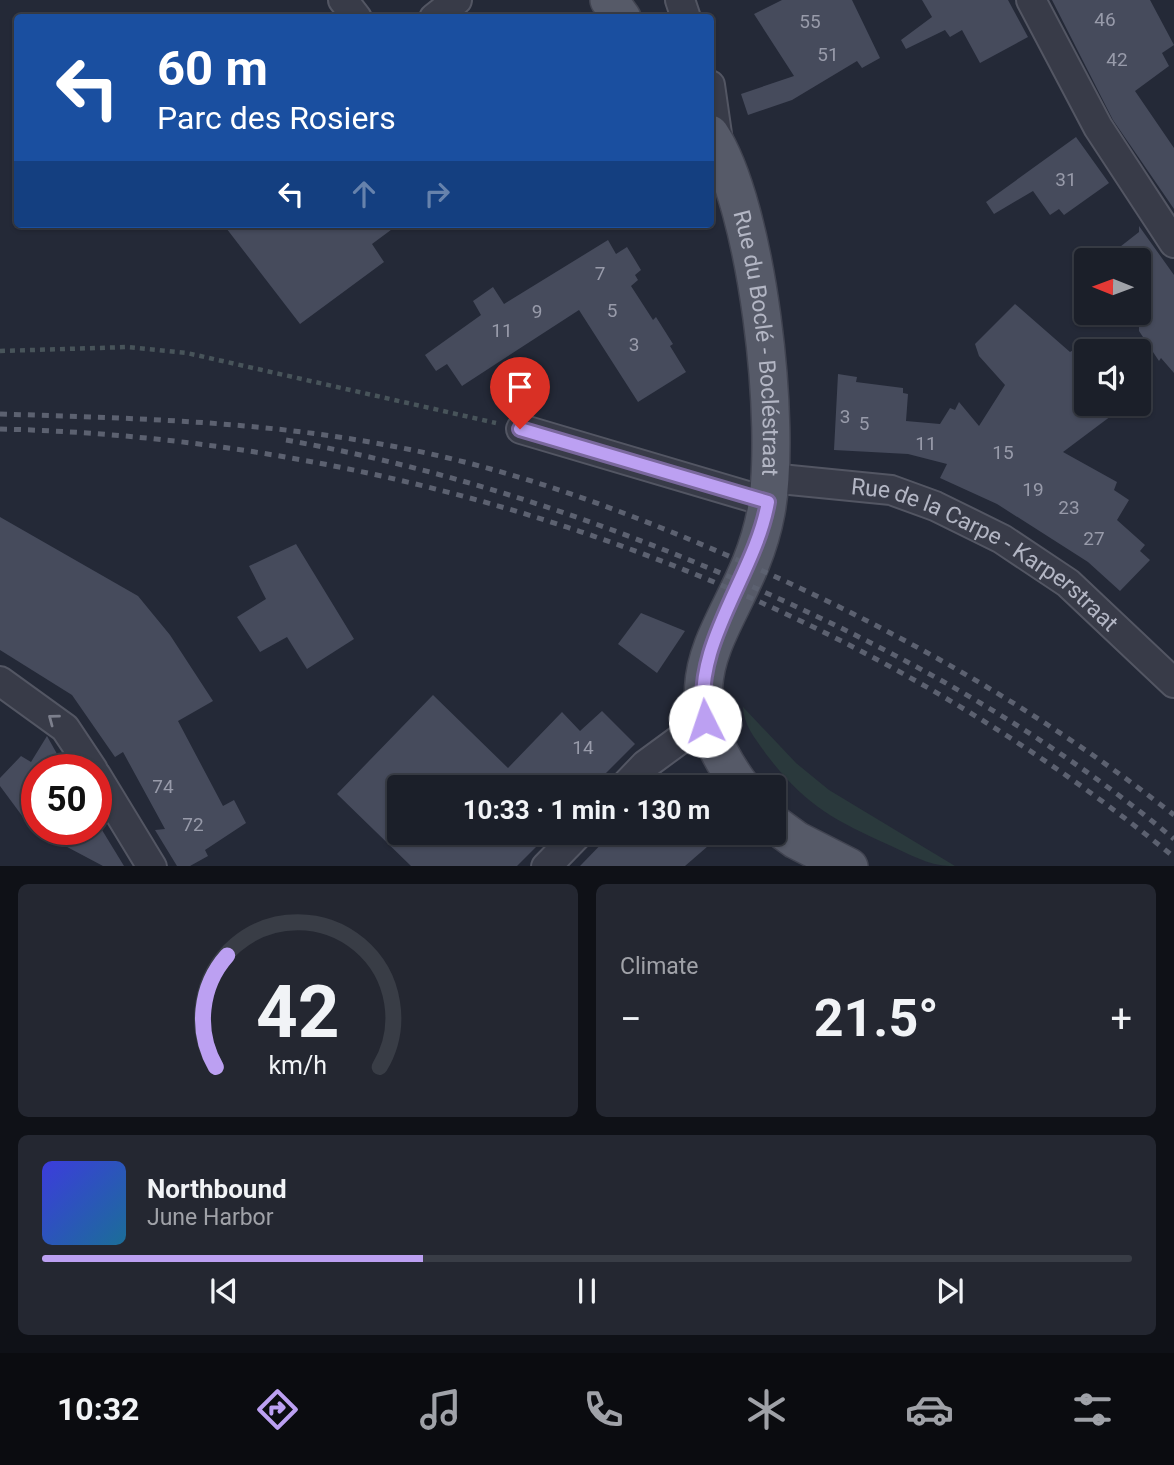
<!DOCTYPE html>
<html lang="en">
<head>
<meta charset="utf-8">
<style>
  :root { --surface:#1b1f29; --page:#242731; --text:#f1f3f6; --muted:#a0a2a8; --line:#393d46; --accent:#bca0f2 }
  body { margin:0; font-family:Roboto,sans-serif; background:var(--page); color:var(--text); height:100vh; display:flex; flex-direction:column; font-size:26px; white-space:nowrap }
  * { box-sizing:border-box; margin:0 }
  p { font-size:23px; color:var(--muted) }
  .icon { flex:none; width:38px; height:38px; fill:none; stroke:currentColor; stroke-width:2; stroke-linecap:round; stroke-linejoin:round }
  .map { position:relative; height:866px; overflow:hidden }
  .details { display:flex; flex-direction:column; gap:18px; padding:18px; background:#0f1117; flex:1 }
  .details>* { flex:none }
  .top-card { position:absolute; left:14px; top:14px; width:700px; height:214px; border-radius:7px; box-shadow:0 2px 5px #0004,0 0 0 2px var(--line); background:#1a4fa0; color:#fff; overflow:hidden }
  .needle { width:46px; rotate:271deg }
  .controls { position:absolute; left:1074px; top:248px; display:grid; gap:14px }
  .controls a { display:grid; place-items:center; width:77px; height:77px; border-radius:7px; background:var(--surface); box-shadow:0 2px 5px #0004,0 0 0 2px var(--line); font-size:35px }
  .speed { position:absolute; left:21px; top:754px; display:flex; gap:14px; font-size:35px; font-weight:700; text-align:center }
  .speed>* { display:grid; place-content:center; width:91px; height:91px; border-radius:50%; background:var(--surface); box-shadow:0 2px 5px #0004,0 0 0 2px var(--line); line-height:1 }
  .speed .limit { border:10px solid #d22; background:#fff; color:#111 }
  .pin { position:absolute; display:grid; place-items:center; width:60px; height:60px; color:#fff; margin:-72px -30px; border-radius:50% 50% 50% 0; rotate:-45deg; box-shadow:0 0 7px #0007 }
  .pin .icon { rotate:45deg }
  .me { position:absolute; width:77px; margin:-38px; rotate:356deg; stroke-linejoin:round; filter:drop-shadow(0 0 5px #0008) }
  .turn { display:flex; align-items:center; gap:24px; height:147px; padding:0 28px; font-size:32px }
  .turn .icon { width:91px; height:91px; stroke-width:2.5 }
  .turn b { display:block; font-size:49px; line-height:60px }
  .lanes { display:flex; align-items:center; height:66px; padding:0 28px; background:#0003; justify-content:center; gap:35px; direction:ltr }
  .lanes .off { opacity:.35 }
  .big { font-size:52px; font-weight:700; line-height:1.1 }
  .details .widget { flex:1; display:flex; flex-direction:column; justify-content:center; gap:10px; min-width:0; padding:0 24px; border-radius:10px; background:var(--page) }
  .details .dial { align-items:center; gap:0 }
  .dial svg { height:182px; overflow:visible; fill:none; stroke:var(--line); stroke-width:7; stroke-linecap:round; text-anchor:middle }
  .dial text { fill:var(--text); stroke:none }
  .song { display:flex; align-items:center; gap:21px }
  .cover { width:84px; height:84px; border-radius:10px; background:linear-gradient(135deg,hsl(240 70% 55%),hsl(200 70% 35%)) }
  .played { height:7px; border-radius:4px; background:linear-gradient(90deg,var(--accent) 35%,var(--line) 35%) }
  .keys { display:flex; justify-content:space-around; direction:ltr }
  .heat { display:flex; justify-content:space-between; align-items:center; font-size:38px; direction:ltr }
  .details .tiles { flex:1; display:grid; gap:18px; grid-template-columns:1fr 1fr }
  .widget:last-child { grid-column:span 2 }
  .trip { position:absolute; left:387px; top:775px; width:399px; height:70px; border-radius:7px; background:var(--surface); box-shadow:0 2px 5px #0004,0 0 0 2px var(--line); font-weight:700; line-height:70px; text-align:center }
  .menu { display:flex; height:112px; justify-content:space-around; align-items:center; background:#0b0c10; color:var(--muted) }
  .menu .icon { width:49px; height:49px }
  .menu .current { color:var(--accent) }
  .menu b { font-size:32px; color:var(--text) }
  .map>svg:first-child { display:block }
  .green { fill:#2a393c }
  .building { fill:#464b5c }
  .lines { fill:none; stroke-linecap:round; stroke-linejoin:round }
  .minor-casing { stroke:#535663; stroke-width:32 }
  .major-casing { stroke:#414451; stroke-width:40 }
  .path { stroke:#48545a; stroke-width:4.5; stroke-dasharray:5 5; stroke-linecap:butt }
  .minor { stroke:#383b48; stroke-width:28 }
  .major { stroke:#565a68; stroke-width:37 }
  .rail { stroke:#5c6170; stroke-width:5; stroke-dasharray:7 7; stroke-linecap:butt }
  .oneway { stroke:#7c7f8c }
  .route-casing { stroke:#7a689d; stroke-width:18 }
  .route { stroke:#bca0f2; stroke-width:12 }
  .labels { text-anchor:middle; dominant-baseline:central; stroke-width:7; stroke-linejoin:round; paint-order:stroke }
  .number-label { font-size:19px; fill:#989baa }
  .street-label { font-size:23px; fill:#b3b6c4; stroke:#1d202d }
</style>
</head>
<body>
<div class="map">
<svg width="1174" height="867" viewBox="0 0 1174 867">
  <rect width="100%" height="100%" fill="#242937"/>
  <!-- green -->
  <path class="green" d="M743 707 796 763 829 790 955 866C931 867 911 855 889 845 832 819 805 805 766 754 755 738 744 726 743 707Z"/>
  <!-- building -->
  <g class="building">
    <polygon points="782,0 852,0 880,58 862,68 857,61 792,100 748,115 741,94 794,76 754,14"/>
    <polygon points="922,0 1008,0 1028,37 980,63 962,30 950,37 945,30 906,49 901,40 932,17"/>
    <polygon points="1052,0 1150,0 1174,45 1162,53 1169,66 1135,91 1174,148 1174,209 1113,120"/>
    <polygon points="1076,137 1109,183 1064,215 1059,209 1050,215 1033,191 994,214 986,202"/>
    <polygon points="223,224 399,224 372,244 384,262 300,324"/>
    <polygon points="1139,226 1174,275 1174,373 1161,358 1159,361 1139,331 1139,261 1102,261 1139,232"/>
    <polygon points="608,240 616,254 627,247 635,260 641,270 635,275 638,280 631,286 653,320 656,317 673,344 670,346 686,372 638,402 579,310 462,386 447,364 436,371 425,355 481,315 473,301 493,287 504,304"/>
    <polygon points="1015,304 1070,352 1078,347 1087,359 1087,404 1127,404 1063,452 1117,482 1114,490 1129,500 1117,520 1145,545 1140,551 1150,560 1120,591 1088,562 997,504 940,478 947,464 908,454 834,450 838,374 857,377 856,382 903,388 903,393 908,394 906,421 940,424 950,408 955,410 959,402 979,426 1005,385 979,356 975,344"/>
    <polygon points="0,517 138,596 170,635 213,701 178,721 223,806 234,800 246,823 205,850 208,856 190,866 177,866 155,830 165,829 123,752 115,757 72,695 0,650"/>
    <polygon points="296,544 354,639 307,669 287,637 260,652 237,617 266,599 249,566"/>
    <polygon points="641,613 685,631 657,673 618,644"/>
    <polygon points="433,695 508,768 562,712 580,731 602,711 635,744 591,788 399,788 399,833 550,833 517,866 411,866 337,794"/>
    <polygon points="47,736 66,770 37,770 37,830 102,830 124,866 103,866 37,831 37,836 0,786 0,778 21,756 31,762"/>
    <polygon points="612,833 723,833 685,866 580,866"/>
  </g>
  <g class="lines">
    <defs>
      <g id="minor">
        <polyline points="343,0 357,18"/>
        <polyline points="680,0 686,18"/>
        <polyline points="1031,0 1098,127 1174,243"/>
        <polyline points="434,18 457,0"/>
        <polyline points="710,85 719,148"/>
        <polyline points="521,429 768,502"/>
        <path id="s1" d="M770 478 891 490 935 506 1002 539 1068 583 1174 683"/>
        <polyline points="0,681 65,728 93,770"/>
        <polyline points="96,775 152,867"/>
        <polyline points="623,788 645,765 705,721"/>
        <polyline points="546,867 579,833"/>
      </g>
      <g id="major">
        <polyline points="609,0 622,18"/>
        <path id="s2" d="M710 134C758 207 782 426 766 512 745 626 652 667 742 788"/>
        <polyline points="774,824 796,840 849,867"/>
      </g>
    </defs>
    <!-- minor casing -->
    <use href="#minor" class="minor-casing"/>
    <!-- major casing -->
    <use href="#major" class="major-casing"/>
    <!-- path -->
    <polyline class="path" points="0,351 128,347 187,353 496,423"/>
    <!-- minor -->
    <use href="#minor" class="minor"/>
    <!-- major -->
    <use href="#major" class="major"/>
    <!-- rail -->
    <g class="rail">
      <path d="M0 414C128 418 260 421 386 445 504 466 615 507 724 554 885 623 1036 707 1174 815"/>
      <path d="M0 429C422 439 846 589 1174 857"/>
      <path d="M286 440C448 469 603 521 753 587 904 654 1047 733 1174 839"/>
    </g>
  </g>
  <!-- one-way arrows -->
  <defs><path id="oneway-chevron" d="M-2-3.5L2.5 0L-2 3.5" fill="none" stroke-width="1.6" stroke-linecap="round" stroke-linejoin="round" transform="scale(1.75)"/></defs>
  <use class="oneway" href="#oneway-chevron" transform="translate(53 719) rotate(-143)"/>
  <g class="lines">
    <defs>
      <path id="route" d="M520 429 768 502C755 576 691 644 705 721"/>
    </defs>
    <!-- route casing -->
    <use href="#route" class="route-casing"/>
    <!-- route -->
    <use href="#route" class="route"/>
  </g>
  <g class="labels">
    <!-- number labels -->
    <g class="number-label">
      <text x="1105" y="19">46</text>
      <text x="810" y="21">55</text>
      <text x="828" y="54">51</text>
      <text x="1117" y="59">42</text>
      <text x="1066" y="179">31</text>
      <text x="600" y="273">7</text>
      <text x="612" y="310">5</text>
      <text x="537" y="311">9</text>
      <text x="502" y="330">11</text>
      <text x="634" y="344">3</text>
      <text x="845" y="416">3</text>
      <text x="864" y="423">5</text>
      <text x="926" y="443">11</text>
      <text x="1003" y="452">15</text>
      <text x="1033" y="489">19</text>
      <text x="1069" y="507">23</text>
      <text x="1094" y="538">27</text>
      <text x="583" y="747">14</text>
      <text x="163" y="786">74</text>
      <text x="193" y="824">72</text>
    </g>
    <!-- street labels -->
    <g class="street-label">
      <text stroke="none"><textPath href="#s2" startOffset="217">Rue du Boclé - Bocléstraat</textPath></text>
      <text stroke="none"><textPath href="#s1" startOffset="234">Rue de la Carpe - Karperstraat</textPath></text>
    </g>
  </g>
</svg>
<div class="controls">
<a><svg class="needle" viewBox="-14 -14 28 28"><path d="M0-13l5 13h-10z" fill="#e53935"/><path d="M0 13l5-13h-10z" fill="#a0a2a8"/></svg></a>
<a><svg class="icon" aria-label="sound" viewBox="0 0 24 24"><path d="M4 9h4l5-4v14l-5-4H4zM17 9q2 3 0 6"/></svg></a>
</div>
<div class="speed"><div class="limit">50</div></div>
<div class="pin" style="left:520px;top:429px;background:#d93025"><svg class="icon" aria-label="arrive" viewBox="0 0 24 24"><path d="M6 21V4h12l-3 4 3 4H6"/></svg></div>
<svg class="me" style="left:705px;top:721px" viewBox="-20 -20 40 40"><circle r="19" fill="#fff"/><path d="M0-13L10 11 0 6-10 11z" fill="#bca0f2"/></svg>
<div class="trip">10:33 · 1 min · 130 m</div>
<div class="top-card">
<div class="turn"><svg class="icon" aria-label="left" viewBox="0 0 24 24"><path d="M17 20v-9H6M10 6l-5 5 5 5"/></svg><div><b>60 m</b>Parc des Rosiers</div></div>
<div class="lanes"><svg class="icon" aria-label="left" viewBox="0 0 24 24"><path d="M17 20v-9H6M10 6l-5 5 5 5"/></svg><svg class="icon off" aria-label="ahead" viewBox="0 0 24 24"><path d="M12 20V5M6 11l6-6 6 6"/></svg><svg class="icon off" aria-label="right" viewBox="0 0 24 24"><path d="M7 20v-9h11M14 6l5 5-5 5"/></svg></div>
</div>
</div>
<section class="details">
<div class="tiles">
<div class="widget dial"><svg viewBox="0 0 100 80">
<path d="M14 69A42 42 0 1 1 86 69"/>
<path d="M14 69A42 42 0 0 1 19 20" stroke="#bca0f2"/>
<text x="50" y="56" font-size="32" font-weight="700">42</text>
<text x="50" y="72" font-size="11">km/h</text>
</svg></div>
<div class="widget"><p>Climate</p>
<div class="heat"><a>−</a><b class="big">21.5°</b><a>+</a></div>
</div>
<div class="widget">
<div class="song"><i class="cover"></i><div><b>Northbound</b><p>June Harbor</p></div></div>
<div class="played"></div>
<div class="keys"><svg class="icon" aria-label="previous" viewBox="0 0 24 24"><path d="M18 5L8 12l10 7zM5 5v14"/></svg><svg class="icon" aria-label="pause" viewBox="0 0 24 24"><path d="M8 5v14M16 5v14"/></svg><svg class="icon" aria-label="next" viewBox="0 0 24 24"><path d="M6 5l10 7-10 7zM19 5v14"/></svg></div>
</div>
</div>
</section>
<nav class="menu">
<b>10:32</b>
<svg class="icon current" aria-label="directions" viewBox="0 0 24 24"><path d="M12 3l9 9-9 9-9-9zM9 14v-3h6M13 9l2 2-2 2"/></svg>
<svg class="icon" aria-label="music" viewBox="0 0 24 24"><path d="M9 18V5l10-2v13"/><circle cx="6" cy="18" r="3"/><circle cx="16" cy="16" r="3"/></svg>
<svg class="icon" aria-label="phone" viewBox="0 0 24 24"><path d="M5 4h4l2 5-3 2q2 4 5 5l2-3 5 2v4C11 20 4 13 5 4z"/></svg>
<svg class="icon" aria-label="climate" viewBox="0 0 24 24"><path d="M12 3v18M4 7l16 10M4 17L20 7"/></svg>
<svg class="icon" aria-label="car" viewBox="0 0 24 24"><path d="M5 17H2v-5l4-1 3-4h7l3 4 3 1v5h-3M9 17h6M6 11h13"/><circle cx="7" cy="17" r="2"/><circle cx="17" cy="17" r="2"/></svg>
<svg class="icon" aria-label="filters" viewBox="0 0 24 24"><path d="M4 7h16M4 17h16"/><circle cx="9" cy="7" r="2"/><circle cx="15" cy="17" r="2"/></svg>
</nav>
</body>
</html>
